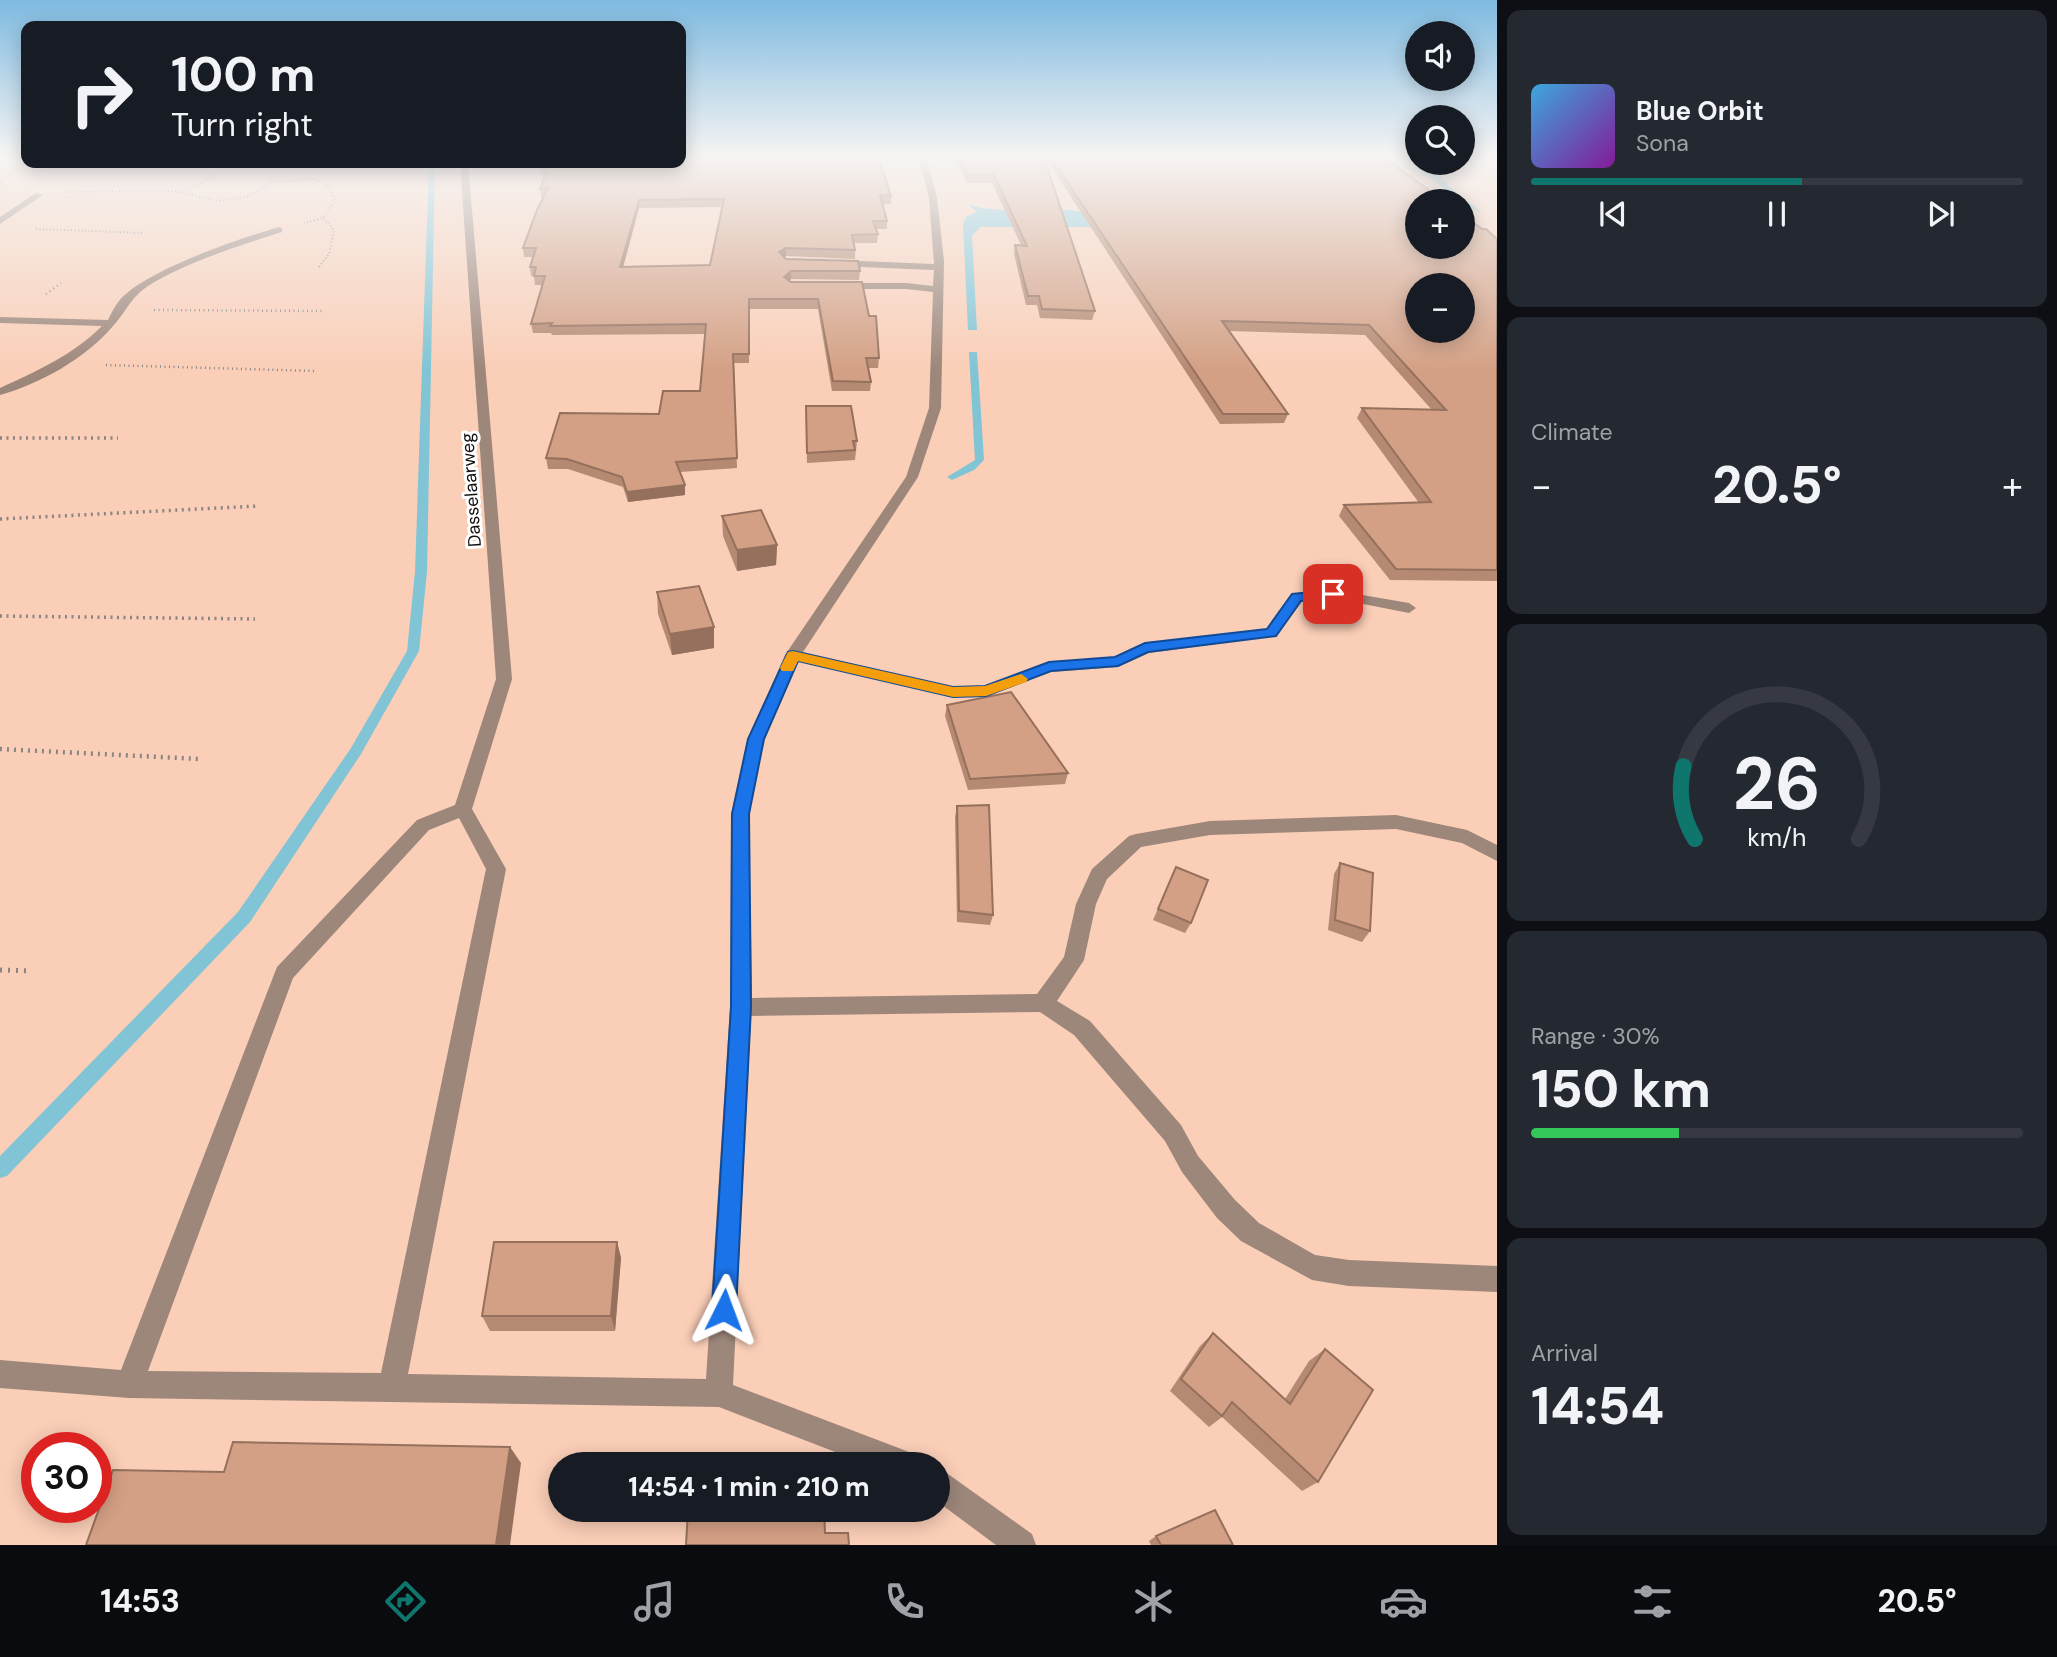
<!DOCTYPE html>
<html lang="en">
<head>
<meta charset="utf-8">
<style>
  :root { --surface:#171b24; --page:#242831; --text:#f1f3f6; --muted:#9ea1a6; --line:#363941; --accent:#0f766e }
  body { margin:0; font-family:"DM Sans",sans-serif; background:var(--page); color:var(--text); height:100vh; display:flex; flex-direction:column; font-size:26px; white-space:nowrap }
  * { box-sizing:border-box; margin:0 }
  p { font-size:23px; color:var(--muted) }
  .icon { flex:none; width:38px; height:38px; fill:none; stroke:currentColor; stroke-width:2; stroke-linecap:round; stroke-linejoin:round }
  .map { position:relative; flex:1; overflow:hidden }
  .details { display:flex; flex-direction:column; gap:10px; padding:10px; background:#0d0f14; width:560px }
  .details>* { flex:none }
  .hud { position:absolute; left:21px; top:21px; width:665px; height:147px; border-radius:14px; box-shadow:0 4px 18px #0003; background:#171b24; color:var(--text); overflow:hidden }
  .tools { position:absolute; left:1405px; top:21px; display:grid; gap:14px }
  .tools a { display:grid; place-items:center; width:70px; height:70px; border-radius:50%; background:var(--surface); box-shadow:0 4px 18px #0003; font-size:35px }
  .speed { position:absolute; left:21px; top:1432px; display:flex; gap:14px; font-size:35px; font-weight:700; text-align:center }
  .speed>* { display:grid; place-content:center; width:91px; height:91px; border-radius:50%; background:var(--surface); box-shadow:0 4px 18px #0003; line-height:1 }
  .speed .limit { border:10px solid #d22; background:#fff; color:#111 }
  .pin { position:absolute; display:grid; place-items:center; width:60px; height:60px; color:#fff; margin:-30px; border-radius:14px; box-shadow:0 4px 10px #0006 }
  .me { position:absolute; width:77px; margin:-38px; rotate:3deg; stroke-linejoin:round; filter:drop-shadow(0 0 5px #0008) }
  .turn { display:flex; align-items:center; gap:24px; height:147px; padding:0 35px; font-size:32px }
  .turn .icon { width:91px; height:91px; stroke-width:2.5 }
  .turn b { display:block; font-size:49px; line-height:60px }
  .big { font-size:52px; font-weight:800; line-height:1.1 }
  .details .tile { flex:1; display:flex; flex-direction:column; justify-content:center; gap:10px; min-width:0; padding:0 24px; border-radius:14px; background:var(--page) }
  .details .dial { align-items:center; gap:0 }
  .dial svg { height:182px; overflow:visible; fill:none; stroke:var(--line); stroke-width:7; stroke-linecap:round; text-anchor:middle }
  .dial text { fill:var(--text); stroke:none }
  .song { display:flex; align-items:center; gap:21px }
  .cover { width:84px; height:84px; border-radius:10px; background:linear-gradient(135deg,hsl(200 70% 55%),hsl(290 70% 35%)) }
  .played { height:7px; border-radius:4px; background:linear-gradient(90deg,var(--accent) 55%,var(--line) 55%) }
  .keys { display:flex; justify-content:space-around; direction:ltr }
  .heat { display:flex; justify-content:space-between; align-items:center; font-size:38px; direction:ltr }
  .charge { height:10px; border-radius:5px; background:linear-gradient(90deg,#34c759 30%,var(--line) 0) }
  .trip { position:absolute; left:548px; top:1452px; width:402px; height:70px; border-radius:35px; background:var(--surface); box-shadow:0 4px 18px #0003; font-weight:800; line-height:70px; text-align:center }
  .tabs { display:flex; height:112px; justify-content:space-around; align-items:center; background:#090b0e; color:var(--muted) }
  .tabs .icon { width:49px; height:49px }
  .tabs .on { color:var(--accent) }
  .tabs b { font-size:32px; color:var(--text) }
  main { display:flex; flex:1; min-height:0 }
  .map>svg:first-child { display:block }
  .green { fill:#faceb7; fill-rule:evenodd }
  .water { fill:#80c4d5 }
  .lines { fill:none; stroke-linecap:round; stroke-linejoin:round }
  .stream { fill:#80c4d5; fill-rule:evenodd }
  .path-far4 { stroke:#888584; stroke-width:2; stroke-dasharray:1 2.5; stroke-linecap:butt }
  .path-far3 { stroke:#888584; stroke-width:2.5; stroke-dasharray:1 3.5; stroke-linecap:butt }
  .path-far2 { stroke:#888584; stroke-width:3.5; stroke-dasharray:2 4.5; stroke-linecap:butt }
  .path-far1 { stroke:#888584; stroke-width:4.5; stroke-dasharray:2 5; stroke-linecap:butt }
  .path { stroke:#888584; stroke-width:5; stroke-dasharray:2 6; stroke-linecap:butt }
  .minor { fill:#9d867a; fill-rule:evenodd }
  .wall { fill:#b68a72; fill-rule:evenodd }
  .shaded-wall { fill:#94705d }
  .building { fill:#d4a085; stroke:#94705d; stroke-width:2; fill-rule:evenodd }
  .route { fill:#1a73e8; stroke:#114b97; stroke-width:2 }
  .slow { fill:#f59e0b }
  .labels { text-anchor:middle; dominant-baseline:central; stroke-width:6; stroke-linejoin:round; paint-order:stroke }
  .far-street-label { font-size:18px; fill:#11100f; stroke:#fff }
</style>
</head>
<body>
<main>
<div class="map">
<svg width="1497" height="1545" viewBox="0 0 1497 1545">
  <rect width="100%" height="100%" fill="#ebe7e5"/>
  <!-- green -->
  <path class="green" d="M681 154H1404L1458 194 1443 178 1423 163H1463V155H1497V1545H0V155H26V163H681ZM1418 201H1463V247H1418ZM1418 285H1463V331H1418ZM37 1447H96V1507H37ZM560 1465H938V1510H560Z"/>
  <!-- water -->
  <g class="water">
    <polygon points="1399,155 1410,155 1417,160 1418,163 1435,170 1451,188 1481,212 1472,209"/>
    <path d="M968 204C996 214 1025 207 1055 209 1093 211 1132 220 1169 227H980L972 236 977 330H968L963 223 967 216 977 212Z"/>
    <polygon points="969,352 977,352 984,460 974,470 952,480 947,477 975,460"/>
  </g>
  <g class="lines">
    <!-- stream -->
    <polygon class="stream" points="429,163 435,163 427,572 419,651 361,754 250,922 7,1176 0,1178 0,1156 238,912 351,748 407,651 415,572"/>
    <!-- path-far4 -->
    <g class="path-far4">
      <polyline points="271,182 280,163"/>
      <polyline points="5,186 0,183 16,167 27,163"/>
      <polyline points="63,192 174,191 218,201 247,197 271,182 315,179 328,186 335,201 323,218 304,223"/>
      <polyline points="182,192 215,176 223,163"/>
      <polyline points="36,229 142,233"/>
      <polyline points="319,267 329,254 334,230 323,218"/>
    </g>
    <!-- path-far3 -->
    <g class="path-far3">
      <polyline points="46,294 61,283"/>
      <polyline points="154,310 323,311"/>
      <polyline points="106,365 315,371"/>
    </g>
    <!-- path-far2 -->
    <g class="path-far2">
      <polyline points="0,438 118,438"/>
      <polyline points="0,519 258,506"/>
      <polyline points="0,616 255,619"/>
    </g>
    <!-- path-far1 -->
    <polyline class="path-far1" points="0,749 200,759"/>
    <!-- path -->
    <polyline class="path" points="0,970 30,971"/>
    <!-- minor -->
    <g class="minor">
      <path d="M918 154H926L937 198 944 261 941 408 918 477 803 652 952 687 984 686 1049 662 1115 657 1145 643 1266 629 1292 594 1297 593 1333 590 1409 603 1416 608 1409 613 1333 598 1302 601 1276 636 1149 653 1118 667 1051 672 986 696 952 697 798 661 764 739 749 814 752 998 1037 994 1064 957 1076 904 1092 869 1129 836 1136 834 1210 821 1396 815 1467 830 1497 845V861L1462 843 1396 829 1210 835 1141 847 1107 879 1096 904 1084 960 1057 1001 1090 1021 1181 1125 1198 1156 1235 1200 1259 1223 1315 1255 1349 1260 1497 1266V1292L1349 1286 1312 1280 1241 1241 1217 1218 1182 1172 1165 1141 1074 1035 1040 1012 751 1016 733 1385 917 1455 921 1465H869L719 1407 129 1398 0 1388V1360L121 1370 277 967 417 820 455 805 496 679 460 163H468L512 679 472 809 506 869 408 1374 706 1379 730 1007 731 814 748 739 785 655 906 477 929 408 933 292 906 289H840L835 286 840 283H906L933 286 934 270 837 266 832 263 837 260 934 264 929 198ZM459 818 486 869 381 1373 148 1371 293 978 429 830Z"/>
      <polygon points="36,193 43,195 0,224 0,217"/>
      <path d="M279 227 282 228V232C241 245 184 263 148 286 129 299 127 311 113 326 86 358 40 384 0 395V388C37 371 73 355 102 326L0 323V317L108 320C111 314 114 307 119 301 143 271 241 238 279 227Z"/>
      <polygon points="938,1470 948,1474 1032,1534 1036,1545 996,1545 938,1502"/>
    </g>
  </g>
  <!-- wall -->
  <g class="wall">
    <polygon points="953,155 1380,155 1497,239 1497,581 1390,580 1339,516 1344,505 1419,503 1357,418 1362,408 1432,410 1365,335 1229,331 1288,414 1284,423 1220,424 1044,156 1095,311 1092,320 1040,318 1037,305 1026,305 1014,254 1015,245 1021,245 992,183 967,183"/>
    <path d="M540 163 891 196V204H882L887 221V229H876L878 234 877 243H854L855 250V259L786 256 784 257 786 259 860 271 859 280 791 279 790 281 791 282H862L879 358 878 368H868L871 382 870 391H832L818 309H749V363H734L737 468 680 472 685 495 628 502 623 487 568 469H548L546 458 659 414 700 391 705 334 552 335 551 333H533L531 324 542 285H535L534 276H531L530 267 533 257H524L523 248 544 197H541L540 189 545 175H540L539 167ZM722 207 710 265 623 266 639 208Z"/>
    <polygon points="806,406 857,441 855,460 807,463"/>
    <polygon points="722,516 777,545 776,565 737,571 723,536"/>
    <polygon points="657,592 714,648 672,655 658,614"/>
    <polygon points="947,705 1068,773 1065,784 968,790 945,716"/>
    <polygon points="957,806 993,915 990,925 957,922 955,817"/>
    <polygon points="1340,863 1370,931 1362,942 1328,930 1334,874"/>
    <polygon points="1176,867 1191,923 1185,933 1153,920"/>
    <polygon points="617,1242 621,1258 615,1331 490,1331 482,1316"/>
    <polygon points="1213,1333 1285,1399 1309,1361 1325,1349 1318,1482 1302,1491 1222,1417 1209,1427 1170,1391 1200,1346"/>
    <polygon points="1156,1536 1233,1545 1151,1545 1149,1541"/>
  </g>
  <!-- shaded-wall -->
  <g class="shaded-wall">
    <polygon points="639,200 639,208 621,275 620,267"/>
    <polygon points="786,248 786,256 779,261 779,252"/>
    <polygon points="791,271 791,279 784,286 784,277"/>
    <polygon points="685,485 685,495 628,502 627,492"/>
    <polygon points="777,545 776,565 737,571 737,550"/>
    <polygon points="714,627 714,648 672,655 670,634"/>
    <polygon points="617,1242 621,1258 615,1331 611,1316"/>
    <polygon points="510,1447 521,1463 510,1545 496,1545"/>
  </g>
  <!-- building -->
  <g class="building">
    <path d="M681 155H878L891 196 880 195 887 221H873L878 234 852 235 855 250 786 248 779 252 786 259 858 261 860 271H791L784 277 791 282H862L869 316H876L879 358H866L871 382 833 381 818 299H749V354H733L737 458 676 462 685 485 627 492 622 477 567 459 546 458 560 413 659 414 663 391H700L706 324 550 326 552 323 531 324 545 276H534L536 267H530L536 248H523L537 210 548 188 540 189 548 167H539L540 163H681ZM724 199 710 265 620 267 639 200Z"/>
    <polygon points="958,155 1043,155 1095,311 1042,309 1039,296 1028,296 1015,245 1027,246 994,175 968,175"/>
    <path d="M1049 155H1380L1444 201H1418V247H1463V215L1482 229H1486L1497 239V570L1396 569 1344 505 1431 502 1362 408 1446 410 1369 325 1222 321 1288 414H1223ZM1418 285H1463V331H1418Z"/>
    <polygon points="806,406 851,406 857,441 853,441 855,450 807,453"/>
    <polygon points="761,510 777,545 737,550 722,516"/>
    <polygon points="699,586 714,627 670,634 657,592"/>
    <polygon points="1011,692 1068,773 970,779 947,705"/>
    <polygon points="989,805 993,915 959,911 957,806"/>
    <polygon points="1340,863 1373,873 1370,931 1335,920"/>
    <polygon points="1176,867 1208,880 1191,923 1158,909"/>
    <polygon points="494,1242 617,1242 611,1316 482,1316"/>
    <polygon points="1213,1333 1290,1404 1325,1349 1373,1390 1318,1482 1232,1402 1222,1416 1181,1379"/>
    <polygon points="233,1442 510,1447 496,1545 86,1545 113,1470 224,1472"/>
    <polygon points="688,1510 824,1510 825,1533 848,1533 849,1545 686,1545"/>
    <polygon points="1215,1510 1233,1545 1161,1545 1156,1536"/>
  </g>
  <!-- sky -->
  <linearGradient id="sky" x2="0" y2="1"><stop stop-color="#7ebae0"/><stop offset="0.42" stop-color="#f6f4f3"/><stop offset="1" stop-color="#f6f4f3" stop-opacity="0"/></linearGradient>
  <rect width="1497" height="371" fill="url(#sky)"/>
  <!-- route -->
  <polygon class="route" points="1333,590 1338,591 1338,597 1301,601 1276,636 1148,652 1118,666 1051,671 986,696 953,697 798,661 764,739 749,814 751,1007 736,1310 733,1318 724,1322 716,1318 712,1310 731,1007 732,814 748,739 788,652 793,651 953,687 985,686 1049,662 1115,657 1145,643 1267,629 1292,594"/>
  <!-- slow -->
  <polygon class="slow" points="793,651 953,687 985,686 1021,674 1028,679 1026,682 986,696 953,697 798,661 793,671 782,671 780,668 788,652"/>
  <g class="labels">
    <!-- far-street labels -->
    <g class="far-street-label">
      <text transform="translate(471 490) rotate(-94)">Dasselaarweg</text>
    </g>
  </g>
</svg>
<div class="tools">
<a><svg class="icon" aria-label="sound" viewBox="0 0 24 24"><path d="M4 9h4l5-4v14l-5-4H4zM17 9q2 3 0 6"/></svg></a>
<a><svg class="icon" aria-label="search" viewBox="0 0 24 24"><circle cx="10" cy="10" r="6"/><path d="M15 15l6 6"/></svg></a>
<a>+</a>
<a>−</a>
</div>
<div class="speed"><div class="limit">30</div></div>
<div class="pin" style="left:1333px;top:594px;background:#d93025"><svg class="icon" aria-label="arrive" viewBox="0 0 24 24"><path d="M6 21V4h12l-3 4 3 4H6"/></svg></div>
<svg class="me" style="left:724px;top:1310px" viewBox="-20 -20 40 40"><path d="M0-17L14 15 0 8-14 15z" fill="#1a73e8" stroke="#fff" stroke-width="4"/></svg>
<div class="trip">14:54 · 1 min · 210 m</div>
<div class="hud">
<div class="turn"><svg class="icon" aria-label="right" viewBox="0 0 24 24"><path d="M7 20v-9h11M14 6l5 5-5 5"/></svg><div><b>100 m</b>Turn right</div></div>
</div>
</div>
<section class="details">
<div class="tile">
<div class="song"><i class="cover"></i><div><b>Blue Orbit</b><p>Sona</p></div></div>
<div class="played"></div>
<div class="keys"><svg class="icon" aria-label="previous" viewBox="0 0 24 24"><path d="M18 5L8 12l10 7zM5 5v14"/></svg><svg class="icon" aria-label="pause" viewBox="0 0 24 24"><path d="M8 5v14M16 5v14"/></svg><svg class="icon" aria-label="next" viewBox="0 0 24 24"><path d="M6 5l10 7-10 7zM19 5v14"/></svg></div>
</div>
<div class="tile"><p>Climate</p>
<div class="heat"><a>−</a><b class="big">20.5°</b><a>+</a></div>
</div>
<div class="tile dial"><svg viewBox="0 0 100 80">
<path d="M14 69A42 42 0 1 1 86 69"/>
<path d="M14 69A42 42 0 0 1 9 37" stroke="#0f766e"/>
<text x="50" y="56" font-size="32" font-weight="700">26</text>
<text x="50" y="72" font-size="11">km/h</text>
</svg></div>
<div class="tile"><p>Range · 30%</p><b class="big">150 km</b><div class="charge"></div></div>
<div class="tile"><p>Arrival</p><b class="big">14:54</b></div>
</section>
</main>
<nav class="tabs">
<b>14:53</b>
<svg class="icon on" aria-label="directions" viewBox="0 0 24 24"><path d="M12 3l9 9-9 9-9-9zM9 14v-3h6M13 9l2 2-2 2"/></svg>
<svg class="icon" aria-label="music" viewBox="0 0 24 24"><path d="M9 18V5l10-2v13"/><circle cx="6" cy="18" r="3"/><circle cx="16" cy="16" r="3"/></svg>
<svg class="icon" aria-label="phone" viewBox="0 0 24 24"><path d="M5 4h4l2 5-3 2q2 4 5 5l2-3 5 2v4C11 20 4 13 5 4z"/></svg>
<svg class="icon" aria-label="climate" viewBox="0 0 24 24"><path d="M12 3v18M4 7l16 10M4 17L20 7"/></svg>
<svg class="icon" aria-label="car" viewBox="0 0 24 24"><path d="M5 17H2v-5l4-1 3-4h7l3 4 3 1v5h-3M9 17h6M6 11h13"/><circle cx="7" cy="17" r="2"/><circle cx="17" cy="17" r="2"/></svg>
<svg class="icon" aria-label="filters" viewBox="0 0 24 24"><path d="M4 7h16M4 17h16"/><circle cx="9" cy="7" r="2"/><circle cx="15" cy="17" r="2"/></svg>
<b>20.5°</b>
</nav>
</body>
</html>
